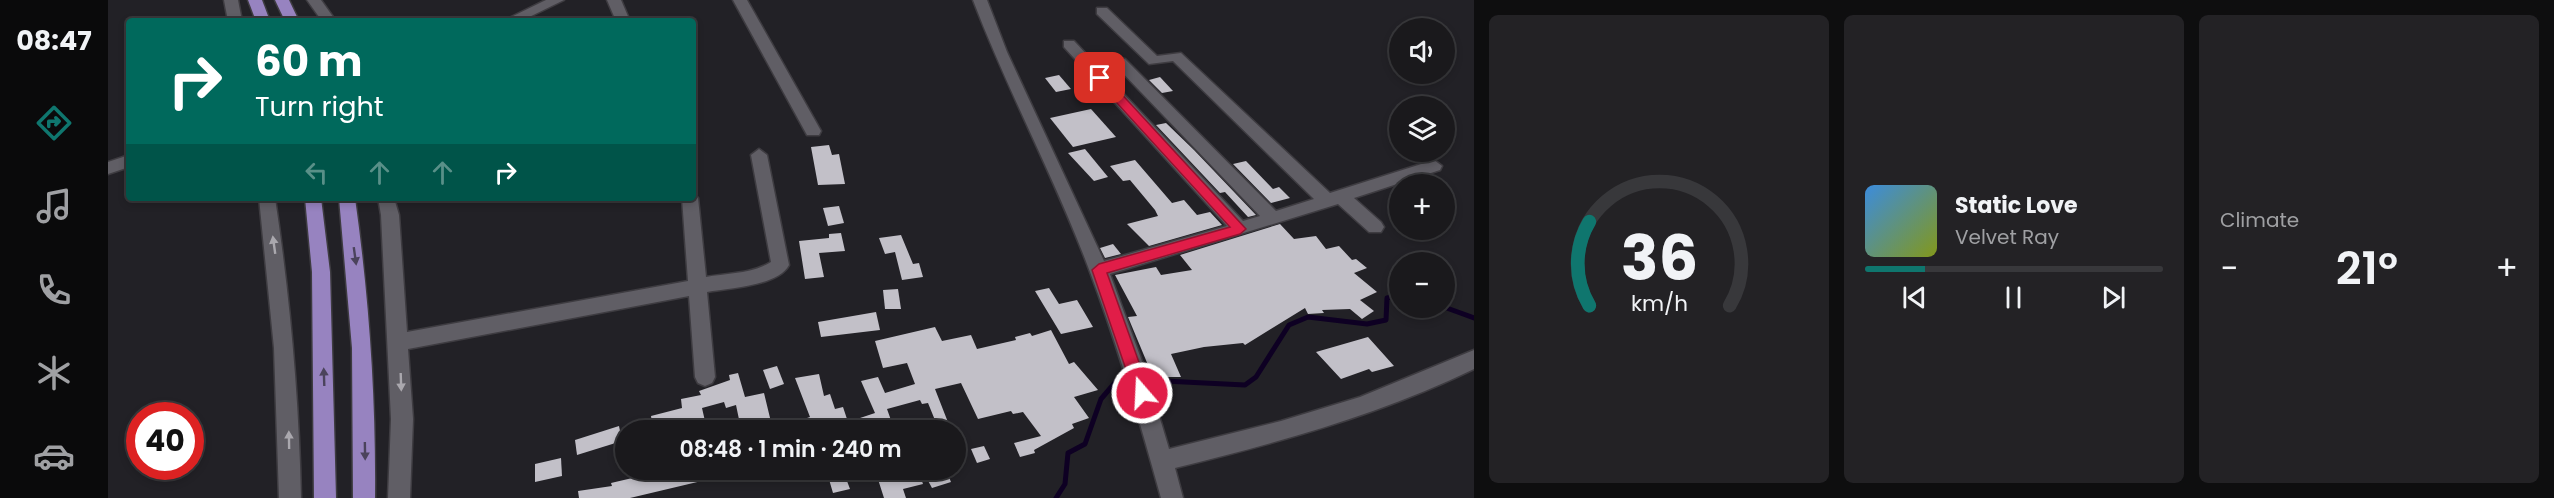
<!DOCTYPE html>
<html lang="en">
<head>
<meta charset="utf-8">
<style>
  :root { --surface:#1a191c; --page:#232225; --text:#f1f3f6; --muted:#9fa0a3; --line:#38383b; --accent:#0f766e }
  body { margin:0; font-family:Poppins,sans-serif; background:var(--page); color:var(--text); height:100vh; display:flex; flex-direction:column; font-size:22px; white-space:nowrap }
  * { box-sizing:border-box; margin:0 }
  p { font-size:20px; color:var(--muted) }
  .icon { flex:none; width:33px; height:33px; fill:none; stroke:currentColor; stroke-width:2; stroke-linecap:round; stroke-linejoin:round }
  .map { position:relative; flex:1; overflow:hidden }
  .details { display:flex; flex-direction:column; gap:15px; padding:15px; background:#0e0e0f; width:1080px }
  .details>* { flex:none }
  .hud { position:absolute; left:18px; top:18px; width:570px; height:183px; border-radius:6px; box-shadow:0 3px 9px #0003,0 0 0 2px var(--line); background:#00695c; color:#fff; overflow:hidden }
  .tools { position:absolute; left:1281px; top:18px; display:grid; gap:12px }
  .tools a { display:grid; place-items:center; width:66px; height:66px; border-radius:50%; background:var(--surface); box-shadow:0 3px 9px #0003,0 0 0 2px var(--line); font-size:30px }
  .speed { position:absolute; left:18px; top:402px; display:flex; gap:12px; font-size:30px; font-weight:700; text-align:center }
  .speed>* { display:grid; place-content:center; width:78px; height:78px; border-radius:50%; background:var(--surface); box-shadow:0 3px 9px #0003,0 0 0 2px var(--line); line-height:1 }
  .speed .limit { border:9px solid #d22; background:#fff; color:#111 }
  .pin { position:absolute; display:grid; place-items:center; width:51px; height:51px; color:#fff; margin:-26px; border-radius:12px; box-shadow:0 3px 9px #0006 }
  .me { position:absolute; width:66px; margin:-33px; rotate:341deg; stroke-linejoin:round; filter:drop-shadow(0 0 4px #0008) }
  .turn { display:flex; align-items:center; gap:21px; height:126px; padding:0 30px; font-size:27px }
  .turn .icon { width:78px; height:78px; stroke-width:2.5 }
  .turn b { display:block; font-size:42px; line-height:51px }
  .lanes { display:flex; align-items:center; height:57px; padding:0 30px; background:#0003; justify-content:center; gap:30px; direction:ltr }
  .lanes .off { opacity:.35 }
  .big { font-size:45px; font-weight:600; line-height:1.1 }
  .details .tile { flex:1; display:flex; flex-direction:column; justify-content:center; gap:9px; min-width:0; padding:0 21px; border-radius:9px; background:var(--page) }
  .details .dial { align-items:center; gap:0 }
  .dial svg { height:156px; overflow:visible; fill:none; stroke:var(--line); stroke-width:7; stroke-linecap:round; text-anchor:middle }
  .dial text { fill:var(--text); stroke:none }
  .song { display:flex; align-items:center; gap:18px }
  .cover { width:72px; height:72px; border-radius:9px; background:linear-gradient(135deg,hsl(210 70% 55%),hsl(70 70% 35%)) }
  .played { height:6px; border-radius:3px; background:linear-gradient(90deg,var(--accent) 20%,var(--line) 20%) }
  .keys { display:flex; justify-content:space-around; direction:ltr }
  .heat { display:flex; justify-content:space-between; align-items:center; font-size:33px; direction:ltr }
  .details .tiles { flex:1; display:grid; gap:15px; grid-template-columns:repeat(3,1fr) }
  .trip { position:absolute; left:507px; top:420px; width:351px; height:60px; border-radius:30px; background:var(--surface); box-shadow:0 3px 9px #0003,0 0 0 2px var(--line); font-weight:600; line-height:60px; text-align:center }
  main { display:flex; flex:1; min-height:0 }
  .dock { display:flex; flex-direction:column; width:108px; justify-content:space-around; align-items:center; background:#0a0a0b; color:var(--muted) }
  .dock .icon { width:42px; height:42px }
  .dock .selected { color:var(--accent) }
  .dock b { font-size:27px; color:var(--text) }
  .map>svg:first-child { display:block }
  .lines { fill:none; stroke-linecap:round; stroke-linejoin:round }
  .stream { stroke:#0e0023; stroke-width:5 }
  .building { fill:#c2c0c8 }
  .minor-casing { stroke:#3e3c41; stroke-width:3 }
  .highway-casing { stroke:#3e3c41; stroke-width:3 }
  .minor { fill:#605e65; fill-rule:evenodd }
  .highway { fill:#9783c0; fill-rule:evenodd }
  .oneway { fill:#aaa8ae }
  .oneway2 { fill:#4b435c }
  .route { fill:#e11d48; stroke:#92132f; stroke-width:1.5 }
</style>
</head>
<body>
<main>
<nav class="dock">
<b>08:47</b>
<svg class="icon selected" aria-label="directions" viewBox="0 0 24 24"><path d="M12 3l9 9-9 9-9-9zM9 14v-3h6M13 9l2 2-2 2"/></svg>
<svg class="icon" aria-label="music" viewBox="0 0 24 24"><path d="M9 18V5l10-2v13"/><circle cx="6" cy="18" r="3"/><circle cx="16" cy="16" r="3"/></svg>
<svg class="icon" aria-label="phone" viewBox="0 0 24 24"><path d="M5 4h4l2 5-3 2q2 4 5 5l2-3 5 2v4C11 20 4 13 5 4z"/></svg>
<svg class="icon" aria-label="climate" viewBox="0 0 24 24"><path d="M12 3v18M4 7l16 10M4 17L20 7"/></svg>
<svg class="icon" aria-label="car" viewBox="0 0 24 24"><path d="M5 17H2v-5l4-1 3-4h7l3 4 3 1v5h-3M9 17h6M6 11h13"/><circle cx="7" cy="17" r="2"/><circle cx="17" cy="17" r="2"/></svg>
</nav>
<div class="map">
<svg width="1366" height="498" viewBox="0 0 1366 498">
  <rect width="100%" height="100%" fill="#222126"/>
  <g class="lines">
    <!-- stream -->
    <g class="stream">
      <polyline points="1336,307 1366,318"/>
      <polyline points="1036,380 1137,385 1148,377 1181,325 1200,317 1259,324 1278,320 1279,298 1292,295"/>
      <polyline points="948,498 957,484 960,453 977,444 993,399 1011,378 1025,379"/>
    </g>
  </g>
  <!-- building -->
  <g class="building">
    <polygon points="951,75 963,89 948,92 937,78"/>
    <polygon points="1052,77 1065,91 1054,93 1041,80"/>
    <polygon points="983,109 1008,137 965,147 942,118"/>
    <polygon points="1058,123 1086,150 1148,215 1140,217 1117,192 1112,193 1048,125"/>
    <polygon points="721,145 724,155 731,154 737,184 710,185 703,147"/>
    <polygon points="977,149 1000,177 986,181 960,153"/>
    <polygon points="1027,160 1064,203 1076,200 1089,215 1102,212 1114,225 1041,246 1019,224 1050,216 1047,210 1022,180 1015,181 1002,166"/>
    <polygon points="1138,161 1165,189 1171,187 1182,198 1163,203 1125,164"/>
    <polygon points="731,206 736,223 720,226 715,208"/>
    <polygon points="1172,224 1186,239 1208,236 1218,249 1231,246 1244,260 1248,259 1259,268 1246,273 1269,292 1252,300 1266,311 1254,319 1242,309 1214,310 1216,313 1200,314 1197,308 1137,345 1135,343 1096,347 1063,354 1073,377 1045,377 1020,317 1029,316 1007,275 1048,267 1053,275 1084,270 1072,255"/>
    <polygon points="733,233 737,251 711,253 716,277 697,279 691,241 721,238 721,234"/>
    <polygon points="793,235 805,264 811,263 815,277 794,280 787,252 777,254 771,238"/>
    <polygon points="1005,244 1013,254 997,258 992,248"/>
    <polygon points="941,288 951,304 969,300 985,327 953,334 927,291"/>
    <polygon points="790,289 793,309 777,309 775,290"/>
    <polygon points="768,312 772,330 713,337 710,322"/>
    <polygon points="827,327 834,341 863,335 869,349 908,340 907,337 922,333 924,336 943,330 961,364 966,362 990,390 966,397 981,418 964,424 966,428 926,450 927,453 912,457 906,443 933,436 915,412 905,414 903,411 870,419 853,383 827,389 843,430 831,430 820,403 814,404 812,400 779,409 784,423 760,430 702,430 699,418 702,417 687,378 711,374 716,396 722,394 727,409 735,407 740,422 767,413 753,381 770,377 777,393 807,384 799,363 775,368 767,341"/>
    <polygon points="1260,337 1286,366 1264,372 1261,369 1233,379 1208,352"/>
    <polygon points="669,366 676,384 662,389 655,370"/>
    <polygon points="630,373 637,397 656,393 663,422 633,429 628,405 618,408 616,402 594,408 599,430 582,430 580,420 556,427 557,430 545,430 543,416 574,408 573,399 593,395 591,391 622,380 621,375"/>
    <polygon points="511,426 514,441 469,455 467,440"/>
    <polygon points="876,446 882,459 869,463 863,449"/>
    <polygon points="453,458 454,476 427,482 427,464"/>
    <polygon points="550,470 622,470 623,474 522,498 471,498 470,491 504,486 503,483 550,472"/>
    <polygon points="722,470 767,470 768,474 739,481 742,489 725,493 720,476 723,475"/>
    <polygon points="767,470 781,470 782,473 810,470 815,484 795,489 798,498 776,498"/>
    <polygon points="838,470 843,482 824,488 818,477"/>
  </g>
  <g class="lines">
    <defs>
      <g id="minor">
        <polygon points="116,0 130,0 134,21 120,21"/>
        <polygon points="199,0 213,0 228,21 214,21"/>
        <polygon points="438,0 456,0 413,21 395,21"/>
        <polygon points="499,0 513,0 522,21 508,21"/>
        <polygon points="625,0 639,0 713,131 711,135 699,135"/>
        <path d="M865 0H879L899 52 996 261 1119 226 956 47V41H966L1135 221 1152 216 1007 65V59H1017L1168 211 1206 199 1065 61 1041 64 989 14V8H999L1049 56 1073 53 1222 193 1326 160 1334 166 1332 170 1246 198 1273 222 1276 227 1273 232H1261L1230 204 1002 274 1039 375 1061 449 1173 421 1252 397 1366 350V369C1271 415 1169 443 1067 468L1075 498H1053C1032 422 1010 346 982 272 948 180 900 92 865 0Z"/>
        <path d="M651 149 659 155 681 265C670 286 621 288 599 292L607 377 604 383 597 386 590 383 587 377 581 296 300 349 305 419 302 498H280L283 419 273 215 270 198H286L291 215 299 332 580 281 574 198H585V193L590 198 598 277C619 273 644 274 663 262L643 155Z"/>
        <polygon points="21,155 21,167 0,174 0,162"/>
        <path d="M151 198H167C182 298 191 397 193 498H171L166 348Z"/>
      </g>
      <g id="highway">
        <polygon points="140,0 154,0 162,21 148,21"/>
        <polygon points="167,0 181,0 191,21 177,21"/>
        <polygon points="197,198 213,198 222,272 228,498 206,498 204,272"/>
        <path d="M231 198H247C261 298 268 397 267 498H245L244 348Z"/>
      </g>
    </defs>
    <!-- minor casing -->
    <use href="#minor" class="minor-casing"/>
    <!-- highway casing -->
    <use href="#highway" class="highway-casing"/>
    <!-- minor -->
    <use href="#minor" class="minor"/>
    <!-- highway -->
    <use href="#highway" class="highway"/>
  </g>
  <!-- one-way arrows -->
  <defs><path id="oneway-solid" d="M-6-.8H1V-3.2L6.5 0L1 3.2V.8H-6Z" transform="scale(1.5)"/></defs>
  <g class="oneway">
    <use href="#oneway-solid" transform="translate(166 245) rotate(-98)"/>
    <use href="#oneway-solid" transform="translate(293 382) rotate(88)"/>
    <use href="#oneway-solid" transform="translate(181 440) rotate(-91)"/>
  </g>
  <g class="oneway2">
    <use href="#oneway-solid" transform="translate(247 256) rotate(82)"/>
    <use href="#oneway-solid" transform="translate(216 377) rotate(-92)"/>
    <use href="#oneway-solid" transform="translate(257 451) rotate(89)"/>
  </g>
  <!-- route -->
  <polygon class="route" points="988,75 996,75 1138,229 1132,234 999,273 1042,393 1040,398 1034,400 1029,398 1026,393 984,270 991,264 1122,227 988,80"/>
</svg>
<div class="tools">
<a><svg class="icon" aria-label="sound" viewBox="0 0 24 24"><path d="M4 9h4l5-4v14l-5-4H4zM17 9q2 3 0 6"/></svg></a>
<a><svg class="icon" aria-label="layers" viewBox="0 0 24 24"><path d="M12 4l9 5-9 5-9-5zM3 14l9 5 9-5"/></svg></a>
<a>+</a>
<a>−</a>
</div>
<div class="speed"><div class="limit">40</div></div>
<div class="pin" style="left:992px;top:78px;background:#d93025"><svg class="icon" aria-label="arrive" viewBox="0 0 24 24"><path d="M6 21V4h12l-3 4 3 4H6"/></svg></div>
<svg class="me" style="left:1034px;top:393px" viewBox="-20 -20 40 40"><circle r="17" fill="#e11d48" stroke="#fff" stroke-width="3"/><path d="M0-11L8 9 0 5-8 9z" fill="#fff"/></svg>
<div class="trip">08:48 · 1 min · 240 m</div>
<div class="hud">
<div class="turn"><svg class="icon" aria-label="right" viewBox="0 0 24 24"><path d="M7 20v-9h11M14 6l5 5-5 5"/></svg><div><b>60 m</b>Turn right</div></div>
<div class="lanes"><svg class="icon off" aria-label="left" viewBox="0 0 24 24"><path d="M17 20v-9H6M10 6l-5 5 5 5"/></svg><svg class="icon off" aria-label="ahead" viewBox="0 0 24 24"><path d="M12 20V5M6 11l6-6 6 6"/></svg><svg class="icon off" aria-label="ahead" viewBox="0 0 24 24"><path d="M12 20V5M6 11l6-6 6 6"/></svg><svg class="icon" aria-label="right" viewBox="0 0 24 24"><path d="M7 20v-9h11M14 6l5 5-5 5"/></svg></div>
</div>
</div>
<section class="details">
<div class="tiles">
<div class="tile dial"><svg viewBox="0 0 100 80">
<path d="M14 69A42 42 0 1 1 86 69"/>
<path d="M14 69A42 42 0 0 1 14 26" stroke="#0f766e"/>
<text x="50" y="56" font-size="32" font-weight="700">36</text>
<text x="50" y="72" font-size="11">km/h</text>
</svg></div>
<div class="tile">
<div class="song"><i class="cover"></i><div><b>Static Love</b><p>Velvet Ray</p></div></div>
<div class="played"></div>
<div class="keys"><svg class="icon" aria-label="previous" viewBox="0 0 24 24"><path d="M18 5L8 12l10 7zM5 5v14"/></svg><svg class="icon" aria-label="pause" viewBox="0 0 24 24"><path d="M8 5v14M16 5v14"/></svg><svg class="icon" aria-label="next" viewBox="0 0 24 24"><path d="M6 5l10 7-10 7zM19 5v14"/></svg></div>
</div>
<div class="tile"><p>Climate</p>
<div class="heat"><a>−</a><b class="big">21°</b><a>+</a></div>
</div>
</div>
</section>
</main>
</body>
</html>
